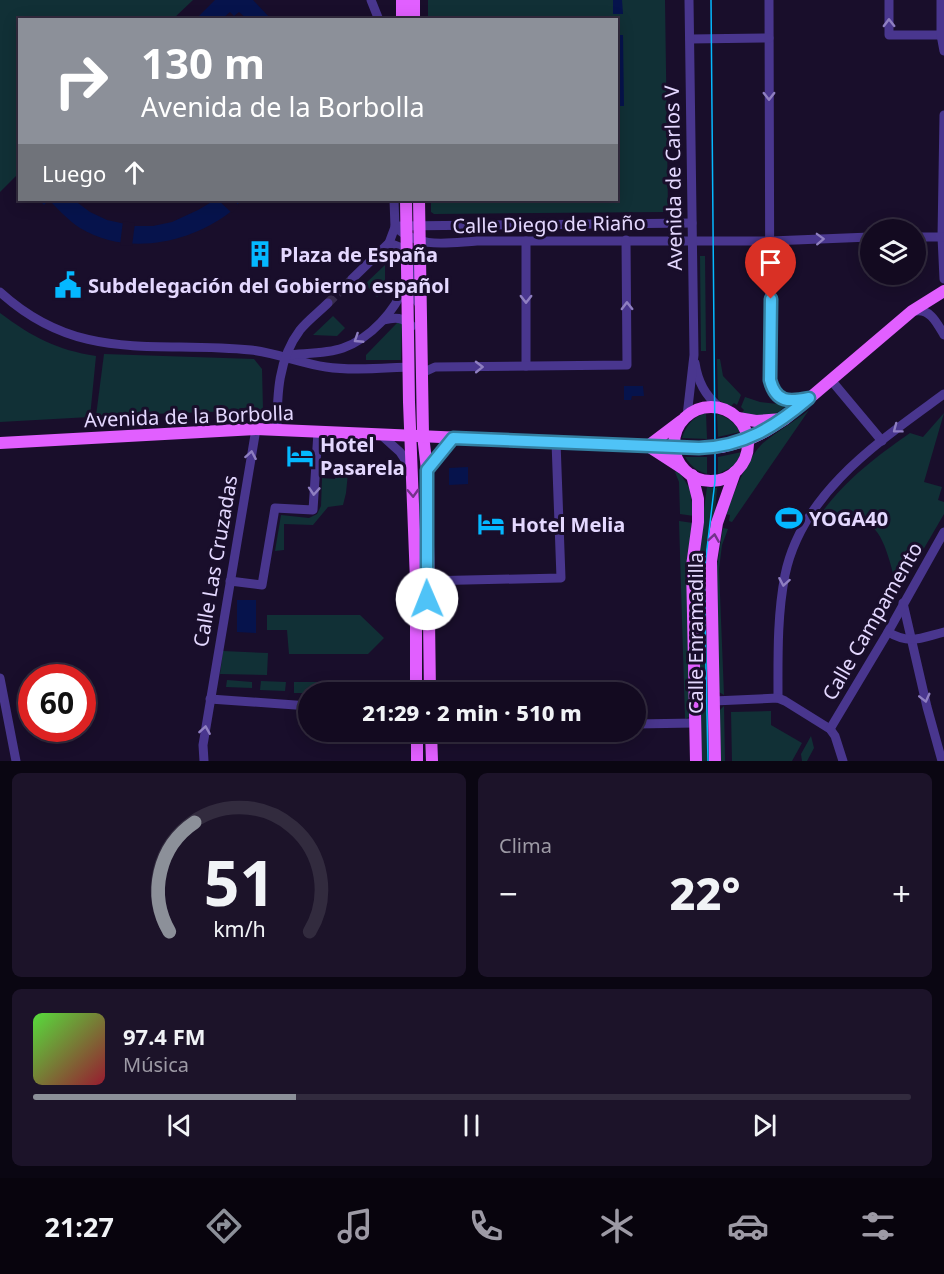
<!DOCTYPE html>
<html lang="es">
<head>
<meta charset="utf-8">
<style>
  :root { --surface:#130a20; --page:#1c1329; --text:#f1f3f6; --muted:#9d9aa5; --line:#322b3e; --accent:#8c9099 }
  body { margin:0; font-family:"Noto Sans",sans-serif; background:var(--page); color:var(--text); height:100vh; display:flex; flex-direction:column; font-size:22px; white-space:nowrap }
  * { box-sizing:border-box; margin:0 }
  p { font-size:20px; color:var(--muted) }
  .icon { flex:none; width:33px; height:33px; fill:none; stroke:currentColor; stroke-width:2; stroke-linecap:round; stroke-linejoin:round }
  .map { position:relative; height:761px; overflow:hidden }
  .panel { display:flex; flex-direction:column; gap:12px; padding:12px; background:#0a0612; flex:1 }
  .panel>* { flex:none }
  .hud { position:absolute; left:18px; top:18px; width:600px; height:183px; border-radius:0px; box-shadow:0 3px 15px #0003,0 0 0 2px var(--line); background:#8c9099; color:#fff; overflow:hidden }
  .buttons { position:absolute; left:860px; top:219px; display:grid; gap:12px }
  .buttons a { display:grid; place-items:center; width:66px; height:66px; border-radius:50%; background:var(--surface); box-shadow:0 3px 15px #0003,0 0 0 2px var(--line); font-size:30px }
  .speed { position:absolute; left:18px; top:664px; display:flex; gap:12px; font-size:30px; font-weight:700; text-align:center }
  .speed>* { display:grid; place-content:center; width:78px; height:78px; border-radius:50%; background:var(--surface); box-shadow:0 3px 15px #0003,0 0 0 2px var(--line); line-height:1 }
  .speed .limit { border:9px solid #d22; background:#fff; color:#111 }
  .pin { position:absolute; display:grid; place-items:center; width:51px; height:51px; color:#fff; margin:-62px -26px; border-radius:50% 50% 50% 0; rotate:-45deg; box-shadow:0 0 6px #0007 }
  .pin .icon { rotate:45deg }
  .me { position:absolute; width:66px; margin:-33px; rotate:359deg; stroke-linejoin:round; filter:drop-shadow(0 0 4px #0008) }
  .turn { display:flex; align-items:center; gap:21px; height:126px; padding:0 24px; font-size:27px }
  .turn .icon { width:78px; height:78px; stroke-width:2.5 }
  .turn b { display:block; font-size:42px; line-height:51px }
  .then { display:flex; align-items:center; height:57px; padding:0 24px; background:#0003; gap:12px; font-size:22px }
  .big { font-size:45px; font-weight:800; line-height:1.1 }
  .panel .tile { flex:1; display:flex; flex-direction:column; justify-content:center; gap:9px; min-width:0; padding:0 21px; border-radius:9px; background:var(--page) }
  .panel .dial { align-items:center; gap:0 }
  .dial svg { height:156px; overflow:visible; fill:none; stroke:var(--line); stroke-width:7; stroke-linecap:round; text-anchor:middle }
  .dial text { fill:var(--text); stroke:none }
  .song { display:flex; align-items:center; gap:18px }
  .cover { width:72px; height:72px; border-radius:9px; background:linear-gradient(135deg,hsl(110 70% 55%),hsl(350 70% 35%)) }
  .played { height:6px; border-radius:3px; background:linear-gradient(90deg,var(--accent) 30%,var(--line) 30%) }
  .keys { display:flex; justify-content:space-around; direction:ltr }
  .heat { display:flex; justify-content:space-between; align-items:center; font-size:33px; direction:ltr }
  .panel .tiles { flex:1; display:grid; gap:12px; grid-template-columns:1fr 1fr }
  .tile:last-child { grid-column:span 2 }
  .trip { position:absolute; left:298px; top:682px; width:348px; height:60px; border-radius:30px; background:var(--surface); box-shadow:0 3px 15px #0003,0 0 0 2px var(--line); font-weight:800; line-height:60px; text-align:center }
  .tabs { display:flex; height:96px; justify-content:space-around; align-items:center; background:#08040d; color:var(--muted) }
  .tabs .icon { width:42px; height:42px }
  .tabs .selected { color:var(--accent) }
  .tabs b { font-size:27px; color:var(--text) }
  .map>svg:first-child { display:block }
  .green { fill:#113036 }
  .water { fill:#06134c }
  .pier { fill:#190e2b }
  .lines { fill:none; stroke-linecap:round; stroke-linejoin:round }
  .minor-tunnel { stroke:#372c4b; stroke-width:9; stroke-dasharray:9 4.5; stroke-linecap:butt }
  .minor { stroke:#49368e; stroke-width:9 }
  .major { stroke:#e15fff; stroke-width:12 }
  .tram { stroke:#04b8ff; stroke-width:1.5 }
  .oneway { stroke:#8f7fc1 }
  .oneway2 { stroke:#73328a }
  .route-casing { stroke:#337fa1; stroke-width:15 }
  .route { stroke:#4fc3f7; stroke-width:10 }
  .labels { text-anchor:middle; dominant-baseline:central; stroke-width:6; stroke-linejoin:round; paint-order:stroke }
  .street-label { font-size:20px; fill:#e4d8ff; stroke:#190e2b }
  .poi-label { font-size:20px; font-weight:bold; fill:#e4d8ff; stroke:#190e2b; text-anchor:start }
</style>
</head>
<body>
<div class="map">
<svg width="944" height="761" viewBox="0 0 944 761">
  <rect width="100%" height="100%" fill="#190e2b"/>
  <!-- green -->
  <g class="green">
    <polygon points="0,0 193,0 173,19 20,20 19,173 0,192"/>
    <polygon points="428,0 665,0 668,209 665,212 434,214 431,212 431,200 616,200 616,20 428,19"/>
    <polygon points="700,256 705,256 706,351 701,351"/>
    <polygon points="385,265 385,289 377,297 365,284"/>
    <path d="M0 313C32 337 57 350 96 356L90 417 0 422Z"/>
    <polygon points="333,316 345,328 337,336 313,335"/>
    <polygon points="398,322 402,324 401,360 366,360 366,355"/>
    <polygon points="104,354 254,359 262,369 263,410 96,416"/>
    <polygon points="717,359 720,359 723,376 741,395 737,405 734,403 731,406 719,401 718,398"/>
    <path d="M745 397 760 402 787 405C768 421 765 418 742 413L744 410 741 407Z"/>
    <path d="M809 410 732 522 729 521 730 515 726 514C733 494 748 457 763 443 776 432 795 421 809 410Z"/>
    <path d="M706 413 707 439 682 438C686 425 693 417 706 413Z"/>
    <path d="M944 413 924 482 942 487 938 500 944 502V514L898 593C893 576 886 533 869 525 857 519 831 520 817 519 844 481 873 459 910 433L923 437Z"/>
    <path d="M717 414C728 417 734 422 740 432L718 437Z"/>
    <polygon points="742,452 734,466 718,474 718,457"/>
    <path d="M685 457H707V474C696 471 691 466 685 457Z"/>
    <polygon points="336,462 340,463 348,473 346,493 343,505 328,507 313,525 284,524 284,550 275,551 281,515 309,518 317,514 321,506 322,478 335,479"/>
    <polygon points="678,470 690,489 694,516 680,514 679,482 675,472"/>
    <polygon points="707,487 717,488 715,514 711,761 700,761 696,566"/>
    <polygon points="679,521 693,523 690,714 689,717 685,719"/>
    <polygon points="723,528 728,529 722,545 719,569 724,695 719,692 716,572"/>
    <polygon points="267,615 360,615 384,638 368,654 289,654 287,630 267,630"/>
    <polygon points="223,651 268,653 267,675 220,674"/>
    <polygon points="227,680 252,682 252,688 226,687"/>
    <polygon points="261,681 286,682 285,691 260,690"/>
    <rect x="294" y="682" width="24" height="11"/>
    <polygon points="328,682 352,683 352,693 327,693"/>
    <polygon points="360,682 389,683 389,693 360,693"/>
    <polygon points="724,706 725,761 720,761 719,711"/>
    <polygon points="771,711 771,725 802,743 792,761 732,761 731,712"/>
    <polygon points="811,736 814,748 807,761 802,761 801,754"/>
  </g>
  <!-- water -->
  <g class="water">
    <polygon points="215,0 253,0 271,19 247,19 239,12 234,16 230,12 222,19 196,19"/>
    <polygon points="613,0 622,0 623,14 613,14"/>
    <polygon points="617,35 623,35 624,106 617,106"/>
    <path d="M39 200H74L90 212 107 220 135 226H153L172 222 198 210 215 200H242C237 204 234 209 229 213 188 244 126 256 80 228 68 220 59 210 49 200L44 205Z"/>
    <polygon points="624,386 643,386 644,396 632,396 631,400 624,400"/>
    <polygon points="468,467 468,484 449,485 449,468"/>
    <polygon points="237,600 256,600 256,633 237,632"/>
  </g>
  <!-- pier -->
  <g class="pier">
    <polygon points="218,200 234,200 239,206 232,213"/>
    <polygon points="123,221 135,223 132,246 120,245"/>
  </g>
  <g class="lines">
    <!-- minor-tunnel -->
    <polyline class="minor-tunnel" points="328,303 352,279"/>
    <!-- minor -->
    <g class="minor">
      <polyline points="371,0 379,20"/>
      <path d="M769 0 770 380C776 403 789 402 809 398"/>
      <polyline points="889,0 889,35 941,35"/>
      <polyline points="941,0 941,35 944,51"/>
      <polyline points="690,39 769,38"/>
      <polyline points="944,115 942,237 944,279"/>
      <polyline points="400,226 692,223"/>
      <path d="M395 227C421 249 445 243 477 241H771L870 237"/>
      <polyline points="915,237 942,237"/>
      <polyline points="526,241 526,366"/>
      <polyline points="389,243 407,250 413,258 415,298 421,307"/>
      <polyline points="352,279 389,243 395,227 394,200"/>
      <path d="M0 292C80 365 156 340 251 350 277 353 300 363 326 367 352 371 382 368 408 367"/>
      <path d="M915 311C930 308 937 323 944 335"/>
      <path d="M384 320C395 317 403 317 412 326"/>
      <path d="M287 355C305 353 326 354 343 348 371 338 395 311 405 285"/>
      <path d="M695 363C698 382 705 395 719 407"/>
      <polyline points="422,373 435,367 627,365 626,240"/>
      <polyline points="831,380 882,441"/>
      <polyline points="687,416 694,355 689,0"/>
      <path d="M277 430C277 395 278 359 300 330 308 320 319 312 328 303"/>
      <polyline points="380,434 400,452 412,470"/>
      <polyline points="427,470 453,438"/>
      <polyline points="230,581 262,585 275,508 313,510 318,432"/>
      <polyline points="423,581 561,578 556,442"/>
      <polyline points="903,603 927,707 942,761"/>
      <path d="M888 632C910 645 921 638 944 632"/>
      <polyline points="0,678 16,761"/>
      <path d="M778 698C778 657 777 616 785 575 802 492 880 441 944 394"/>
      <polyline points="210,699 309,706"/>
      <polyline points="714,701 778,698 785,701 830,729 835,736 843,761"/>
      <polyline points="636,724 695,723"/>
      <polyline points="830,729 888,632 944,532"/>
      <polyline points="204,761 203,745 256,429"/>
    </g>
    <!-- major -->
    <g class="major">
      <polyline points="402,0 402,20"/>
      <polyline points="414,0 414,20"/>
      <polyline points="406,200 409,402 416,581 416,693"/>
      <polyline points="419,200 423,435 427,470 430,693"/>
      <circle cx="711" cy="444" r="37"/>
      <polyline points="738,418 756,421 783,419"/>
      <polyline points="0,443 256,429 699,448 722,447 748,440 766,431 785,419 912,311 944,291"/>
      <polyline points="648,446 682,468"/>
      <polyline points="648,446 681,421"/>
      <polyline points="692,475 698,499 698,522 692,566 696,761"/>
      <polyline points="417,732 417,761"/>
      <polyline points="431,732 432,761"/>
      <polyline points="715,761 711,561 717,523 735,472"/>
    </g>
    <!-- tram -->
    <polyline class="tram" points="708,761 704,574 715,481 715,447 711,0"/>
  </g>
  <!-- one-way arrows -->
  <defs><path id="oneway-chevron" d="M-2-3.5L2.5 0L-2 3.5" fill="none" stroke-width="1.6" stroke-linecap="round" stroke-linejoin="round" transform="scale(1.5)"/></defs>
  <g class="oneway">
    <use href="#oneway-chevron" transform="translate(889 23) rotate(-91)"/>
    <use href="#oneway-chevron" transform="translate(769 96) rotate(90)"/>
    <use href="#oneway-chevron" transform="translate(820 239) rotate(-2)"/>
    <use href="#oneway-chevron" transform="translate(526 299) rotate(90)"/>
    <use href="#oneway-chevron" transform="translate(627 306) rotate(-91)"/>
    <use href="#oneway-chevron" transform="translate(358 339) rotate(147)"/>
    <use href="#oneway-chevron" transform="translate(479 367) rotate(-1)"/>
    <use href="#oneway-chevron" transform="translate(897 429) rotate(143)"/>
    <use href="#oneway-chevron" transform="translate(251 455) rotate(-80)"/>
    <use href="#oneway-chevron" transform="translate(314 491) rotate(94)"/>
    <use href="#oneway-chevron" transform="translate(784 582) rotate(100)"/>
    <use href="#oneway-chevron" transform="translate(925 698) rotate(76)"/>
    <use href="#oneway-chevron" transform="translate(205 730) rotate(-81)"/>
  </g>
  <g class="oneway2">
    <use href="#oneway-chevron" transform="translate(413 493) rotate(88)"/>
    <use href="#oneway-chevron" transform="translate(714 538) rotate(-81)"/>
  </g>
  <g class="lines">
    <defs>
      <path id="route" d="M427 599V470L453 438 699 448C744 447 776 426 809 398 789 402 776 403 770 380L771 299"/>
    </defs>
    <!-- route casing -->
    <use href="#route" class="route-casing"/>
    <!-- route -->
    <use href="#route" class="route"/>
  </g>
  <!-- icons -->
  <defs>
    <symbol id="building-bare" viewBox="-9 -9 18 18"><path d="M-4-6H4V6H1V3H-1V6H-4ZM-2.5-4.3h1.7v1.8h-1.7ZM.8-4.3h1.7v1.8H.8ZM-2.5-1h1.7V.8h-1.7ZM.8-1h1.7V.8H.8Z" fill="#04b8ff" stroke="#190e2b" stroke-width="2.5" paint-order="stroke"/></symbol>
    <symbol id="civic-bare" viewBox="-9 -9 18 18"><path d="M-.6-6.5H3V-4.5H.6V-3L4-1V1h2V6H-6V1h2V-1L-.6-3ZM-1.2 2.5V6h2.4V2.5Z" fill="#04b8ff" stroke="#190e2b" stroke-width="2.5" paint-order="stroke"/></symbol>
    <symbol id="hotel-bare" viewBox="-9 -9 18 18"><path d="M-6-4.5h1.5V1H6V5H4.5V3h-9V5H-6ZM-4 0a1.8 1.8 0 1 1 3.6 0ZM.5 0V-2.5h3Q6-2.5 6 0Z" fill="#04b8ff" stroke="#190e2b" stroke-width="2.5" paint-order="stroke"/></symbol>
    <symbol id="stadium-bare" viewBox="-9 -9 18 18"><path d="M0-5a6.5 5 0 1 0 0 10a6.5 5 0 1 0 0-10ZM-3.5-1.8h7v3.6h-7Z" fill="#04b8ff" stroke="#190e2b" stroke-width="2.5" paint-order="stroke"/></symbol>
  </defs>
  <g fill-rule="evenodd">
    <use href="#building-bare" x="241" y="235" width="38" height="38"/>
    <use href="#civic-bare" x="49" y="266" width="38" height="38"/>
    <use href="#hotel-bare" x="281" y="437" width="38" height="38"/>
    <use href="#stadium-bare" x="770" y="499" width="38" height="38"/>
    <use href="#hotel-bare" x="472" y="505" width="38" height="38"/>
  </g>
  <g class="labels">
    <!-- street labels -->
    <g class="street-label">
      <text transform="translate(673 178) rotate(-91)">Avenida de Carlos V</text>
      <text transform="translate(549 224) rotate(-1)">Calle Diego de Riaño</text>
      <text transform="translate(189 416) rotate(-2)">Avenida de la Borbolla</text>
      <text transform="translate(215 561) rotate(-80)">Calle Las Cruzadas</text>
      <text transform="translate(872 621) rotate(-60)">Calle Campamento</text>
      <text transform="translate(695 633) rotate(-90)">Calle Enramadilla</text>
    </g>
    <!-- poi labels -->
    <g class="poi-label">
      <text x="280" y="254">Plaza de España</text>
      <text x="88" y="285">Subdelegación del Gobierno español</text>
      <text x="320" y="444">Hotel<tspan x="320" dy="23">Pasarela</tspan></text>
      <text x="809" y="518">YOGA40</text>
      <text x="511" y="524">Hotel Melia</text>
    </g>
  </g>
</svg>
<div class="buttons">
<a><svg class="icon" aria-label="layers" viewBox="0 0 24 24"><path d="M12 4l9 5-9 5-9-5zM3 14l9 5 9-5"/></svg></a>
</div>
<div class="speed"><div class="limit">60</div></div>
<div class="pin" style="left:771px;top:299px;background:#d93025"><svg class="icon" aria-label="arrive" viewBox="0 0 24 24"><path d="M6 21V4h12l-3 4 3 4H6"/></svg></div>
<svg class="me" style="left:427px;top:599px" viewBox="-20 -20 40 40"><circle r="19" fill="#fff"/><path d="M0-13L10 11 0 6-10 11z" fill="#4fc3f7"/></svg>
<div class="trip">21:29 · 2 min · 510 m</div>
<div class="hud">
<div class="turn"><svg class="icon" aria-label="right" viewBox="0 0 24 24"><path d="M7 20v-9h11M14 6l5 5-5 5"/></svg><div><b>130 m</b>Avenida de la Borbolla</div></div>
<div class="then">Luego<svg class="icon" aria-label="ahead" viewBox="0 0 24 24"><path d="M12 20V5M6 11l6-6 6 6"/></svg></div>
</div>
</div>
<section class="panel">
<div class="tiles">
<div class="tile dial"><svg viewBox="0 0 100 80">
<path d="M14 69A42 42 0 1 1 86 69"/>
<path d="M14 69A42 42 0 0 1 27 13" stroke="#8c9099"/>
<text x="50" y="56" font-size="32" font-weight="700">51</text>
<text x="50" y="72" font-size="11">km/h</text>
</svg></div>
<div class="tile"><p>Clima</p>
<div class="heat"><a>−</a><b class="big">22°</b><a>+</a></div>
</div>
<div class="tile">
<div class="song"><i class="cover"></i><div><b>97.4 FM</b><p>Música</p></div></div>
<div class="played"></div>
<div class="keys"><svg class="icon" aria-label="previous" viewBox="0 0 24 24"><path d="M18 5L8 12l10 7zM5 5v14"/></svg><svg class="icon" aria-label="pause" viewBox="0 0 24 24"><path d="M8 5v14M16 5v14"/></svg><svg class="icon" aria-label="next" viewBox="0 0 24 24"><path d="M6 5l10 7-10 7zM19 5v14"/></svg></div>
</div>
</div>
</section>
<nav class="tabs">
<b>21:27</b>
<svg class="icon selected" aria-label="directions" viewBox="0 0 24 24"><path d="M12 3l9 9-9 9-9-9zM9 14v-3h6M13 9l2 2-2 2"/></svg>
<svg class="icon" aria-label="music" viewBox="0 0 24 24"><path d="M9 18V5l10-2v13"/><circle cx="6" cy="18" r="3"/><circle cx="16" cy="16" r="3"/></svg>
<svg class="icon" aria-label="phone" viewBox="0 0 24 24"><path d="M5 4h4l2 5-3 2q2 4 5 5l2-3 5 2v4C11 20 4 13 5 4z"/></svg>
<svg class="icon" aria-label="climate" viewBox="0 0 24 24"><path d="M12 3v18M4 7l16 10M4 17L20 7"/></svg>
<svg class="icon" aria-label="car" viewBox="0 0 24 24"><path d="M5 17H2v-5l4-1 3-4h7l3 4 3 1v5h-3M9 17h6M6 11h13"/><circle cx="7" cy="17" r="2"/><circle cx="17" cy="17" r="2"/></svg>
<svg class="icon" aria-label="filters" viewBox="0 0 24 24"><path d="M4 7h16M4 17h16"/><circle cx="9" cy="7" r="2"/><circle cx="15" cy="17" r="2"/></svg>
</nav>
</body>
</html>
